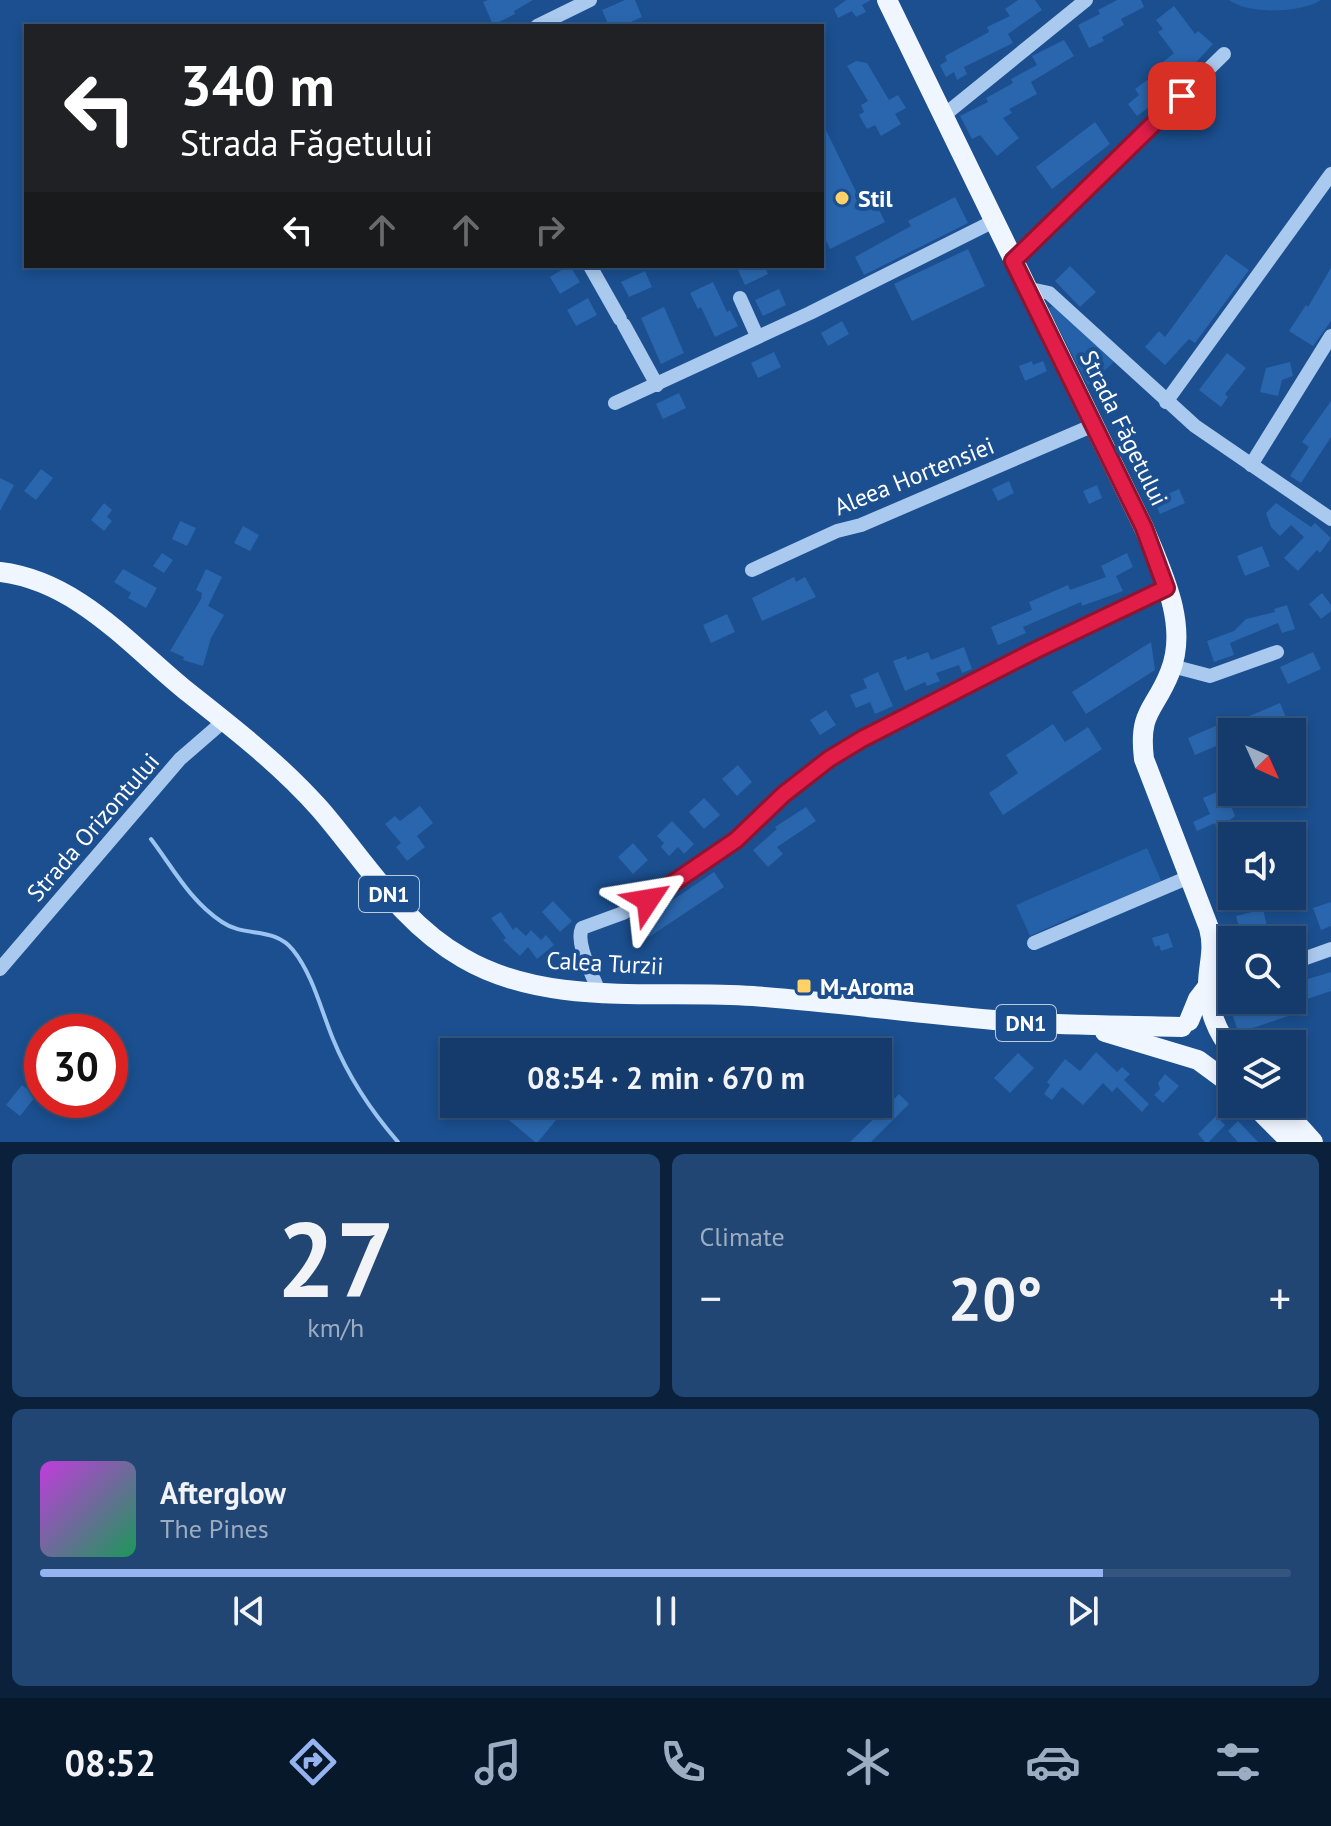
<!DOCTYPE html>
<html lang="en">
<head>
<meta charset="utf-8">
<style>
  :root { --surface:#143b6b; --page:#214673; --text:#f1f3f6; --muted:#9dadc1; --line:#33557e; --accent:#95b2f1 }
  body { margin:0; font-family:"PT Sans",sans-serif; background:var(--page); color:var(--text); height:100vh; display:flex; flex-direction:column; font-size:30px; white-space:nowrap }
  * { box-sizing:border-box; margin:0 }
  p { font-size:26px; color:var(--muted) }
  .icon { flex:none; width:44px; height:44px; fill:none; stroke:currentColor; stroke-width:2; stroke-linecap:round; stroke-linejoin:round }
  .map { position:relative; height:1142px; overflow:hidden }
  .details { display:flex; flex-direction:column; gap:12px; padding:12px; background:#0b203b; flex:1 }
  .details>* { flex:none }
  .hud { position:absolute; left:24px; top:24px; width:800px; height:244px; border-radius:0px; box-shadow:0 4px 12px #0003,0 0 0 2px var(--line); background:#202124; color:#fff; overflow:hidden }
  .needle { width:52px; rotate:135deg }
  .fabs { position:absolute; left:1218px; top:718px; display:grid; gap:16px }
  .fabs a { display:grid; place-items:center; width:88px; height:88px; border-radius:0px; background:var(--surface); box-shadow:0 4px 12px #0003,0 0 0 2px var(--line); font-size:40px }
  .speed { position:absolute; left:24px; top:1014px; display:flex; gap:16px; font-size:40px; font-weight:700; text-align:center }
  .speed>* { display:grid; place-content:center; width:104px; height:104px; border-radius:50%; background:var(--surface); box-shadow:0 4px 12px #0003,0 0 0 2px var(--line); line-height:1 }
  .speed .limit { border:12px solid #d22; background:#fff; color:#111 }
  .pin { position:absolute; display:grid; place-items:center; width:68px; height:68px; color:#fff; margin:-34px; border-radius:16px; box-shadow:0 4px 12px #0006 }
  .me { position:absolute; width:88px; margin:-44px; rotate:57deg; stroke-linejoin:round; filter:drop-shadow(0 0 6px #0008) }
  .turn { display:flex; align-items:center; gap:28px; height:168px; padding:0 24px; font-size:36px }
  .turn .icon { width:104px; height:104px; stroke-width:2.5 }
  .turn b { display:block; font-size:56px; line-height:68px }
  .lanes { display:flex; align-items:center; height:76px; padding:0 24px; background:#0003; justify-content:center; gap:40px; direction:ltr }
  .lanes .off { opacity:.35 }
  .big { font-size:60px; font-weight:700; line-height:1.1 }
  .details .tile { flex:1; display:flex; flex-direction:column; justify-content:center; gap:12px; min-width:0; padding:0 28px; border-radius:12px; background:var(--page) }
  .details .dial { align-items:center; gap:0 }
  .dial b { font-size:104px; line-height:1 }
  .song { display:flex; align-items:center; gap:24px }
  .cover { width:96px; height:96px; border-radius:12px; background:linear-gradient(135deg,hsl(290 70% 55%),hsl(150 70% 35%)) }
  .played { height:8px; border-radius:4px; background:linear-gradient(90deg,var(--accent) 85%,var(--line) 85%) }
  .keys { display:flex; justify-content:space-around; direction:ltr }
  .heat { display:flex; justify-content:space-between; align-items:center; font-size:44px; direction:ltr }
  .details .tiles { flex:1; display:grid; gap:12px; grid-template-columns:1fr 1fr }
  .tile:last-child { grid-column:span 2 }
  .trip { position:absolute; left:440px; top:1038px; width:452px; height:80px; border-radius:0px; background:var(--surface); box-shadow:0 4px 12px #0003,0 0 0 2px var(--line); font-weight:700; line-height:80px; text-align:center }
  .menu { display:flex; height:128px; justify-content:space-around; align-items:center; background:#08182b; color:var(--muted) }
  .menu .icon { width:56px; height:56px }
  .menu .on { color:var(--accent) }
  .menu b { font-size:36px; color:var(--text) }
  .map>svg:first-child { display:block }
  .green { fill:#2461a8 }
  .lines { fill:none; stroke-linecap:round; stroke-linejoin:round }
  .stream { stroke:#9cc4f0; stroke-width:4 }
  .building { fill:#2a66ad }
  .minor { stroke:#a9c9ee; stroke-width:14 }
  .major { stroke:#f0f6ff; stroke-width:20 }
  .route-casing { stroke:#92132f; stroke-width:20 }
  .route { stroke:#e11d48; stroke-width:14 }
  .poi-dot { fill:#ffd166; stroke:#1b4f8f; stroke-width:3 }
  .labels { text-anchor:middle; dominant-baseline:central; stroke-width:8; stroke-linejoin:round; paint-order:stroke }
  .shield { fill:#1b4f8f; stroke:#bbcadd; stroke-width:2 }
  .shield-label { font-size:22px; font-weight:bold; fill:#fff }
  .poi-label { font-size:24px; font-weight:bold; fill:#fff; stroke:#1b4f8f; text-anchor:start }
  .street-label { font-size:24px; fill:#fff; stroke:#1b4f8f }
</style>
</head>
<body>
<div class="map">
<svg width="1331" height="1142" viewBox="0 0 1331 1142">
  <rect width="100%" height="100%" fill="#1b4f8f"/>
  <!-- green -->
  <g class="green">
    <path d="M1229 0H1321C1301 13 1249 15 1229 0Z"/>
    <polygon points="1056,305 1114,362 1088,385 1048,308"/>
    <polygon points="1147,848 1163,885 1091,917 1087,910 1030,936 1016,905"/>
  </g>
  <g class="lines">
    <!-- stream -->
    <path class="stream" d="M151 839C173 868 190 901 222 922 245 938 274 926 293 950 313 975 321 1010 333 1039 348 1076 372 1112 398 1142"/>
  </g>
  <!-- building -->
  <g class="building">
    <polygon points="488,0 533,0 514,11 515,14 493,25 483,2"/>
    <polygon points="625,0 635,0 642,17 622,26 609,26 602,10"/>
    <polygon points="846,0 871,0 862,5 866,12 856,17 852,11 838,18 834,9"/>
    <polygon points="1018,0 1035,0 1042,10 1008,34 1013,43 964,67 967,74 957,80 954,72 946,77 940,65 947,61 945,56 989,32 987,27 1010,16 1005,9"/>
    <polygon points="1117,0 1141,0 1144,7 1121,19 1124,25 1102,37 1104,41 1089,48 1078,25 1100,14 1098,10"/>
    <polygon points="1174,6 1195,34 1198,31 1213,44 1187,72 1157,98 1159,100 1137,116 1128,104 1139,95 1135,89 1165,67 1162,63 1174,53 1158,32 1163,29 1156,20"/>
    <polygon points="1064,40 1074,56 1031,82 1037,94 1009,109 1012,113 1003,118 1019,138 997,156 980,135 972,139 960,116 988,102 986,98 1013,83 1011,79 1037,65 1032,56"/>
    <polygon points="856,61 867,63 889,100 898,95 906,108 895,114 901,124 881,136 875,125 867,129 859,115 864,112 861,105 868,101 847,66"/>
    <polygon points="822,122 863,206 874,200 885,222 830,249 822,232"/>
    <polygon points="1095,122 1110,144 1052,189 1036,167"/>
    <polygon points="955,197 968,223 864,275 855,257 911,226 908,221"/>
    <polygon points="968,249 985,286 912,321 894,284"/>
    <polygon points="1226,254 1249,270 1195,343 1189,339 1165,365 1145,347 1159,331 1165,337"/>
    <polygon points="568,266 570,266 580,282 560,294 550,277"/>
    <polygon points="747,266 764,266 768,274 745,285 738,270"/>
    <polygon points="1070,266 1096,292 1080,307 1055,281"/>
    <polygon points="1331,268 1331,321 1313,346 1289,331 1306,305 1308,307"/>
    <polygon points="645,271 652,287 629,297 621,282"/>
    <polygon points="713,282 727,312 730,310 738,326 715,337 701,307 698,309 690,293"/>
    <polygon points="779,289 786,305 763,316 755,300"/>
    <polygon points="588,298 597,315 576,326 567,310"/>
    <polygon points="664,307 684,353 661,364 641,318"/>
    <polygon points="842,321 849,334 828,346 821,333"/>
    <polygon points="774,352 781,367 758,378 751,363"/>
    <polygon points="1227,353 1246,368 1225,394 1228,397 1221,407 1199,390"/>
    <polygon points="1032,361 1033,365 1043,361 1047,371 1025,381 1019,366"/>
    <polygon points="1290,362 1293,376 1282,380 1278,396 1260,392 1266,368"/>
    <polygon points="679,393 686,408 663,419 656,404"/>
    <polygon points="1331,401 1331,437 1301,483 1290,476 1309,447 1302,442"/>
    <polygon points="41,469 53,478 36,500 24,491"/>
    <polygon points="0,478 14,485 0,511"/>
    <polygon points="1009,481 1014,493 998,501 992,489"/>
    <polygon points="1097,485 1102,498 1089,504 1083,491"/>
    <polygon points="1179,489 1185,503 1160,514 1156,505 1161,502 1159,498"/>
    <polygon points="104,503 112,510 107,517 112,521 104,531 91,520"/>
    <polygon points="1276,503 1311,527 1315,523 1331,538 1320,553 1317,550 1298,571 1284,558 1304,537 1291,525 1280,536 1271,527 1266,513"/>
    <polygon points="180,521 196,528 187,546 172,539"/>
    <polygon points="243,526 259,535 250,551 234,543"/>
    <polygon points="1262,546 1270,566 1245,576 1237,556"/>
    <polygon points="162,553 173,560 164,573 153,566"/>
    <polygon points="1127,553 1133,567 1116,576 1123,591 1082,606 1081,602 1023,627 1026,633 998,645 991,627 1032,610 1029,602 1068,585 1070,590 1106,577 1101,566"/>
    <polygon points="123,569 157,588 146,608 128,598 131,593 114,582"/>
    <polygon points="206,569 222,577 208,606 224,615 211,638 203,666 183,660 184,657 170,651 201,599 202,593 196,590"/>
    <polygon points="794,577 796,582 805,577 816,597 762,621 752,598"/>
    <polygon points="1322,593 1331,605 1331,611 1321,619 1309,604"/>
    <polygon points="1287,605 1295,629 1282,633 1278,623 1230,643 1234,655 1214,662 1207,641 1234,631 1246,619 1275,612 1274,609"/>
    <polygon points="727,614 735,632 711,643 703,625"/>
    <polygon points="1151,642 1155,670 1086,714 1072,692"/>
    <polygon points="964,647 972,669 962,673 959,665 936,673 940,681 927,686 925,682 905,691 893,661 906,656 907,660 928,652 931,660"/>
    <polygon points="1313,652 1321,669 1288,684 1280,667"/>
    <polygon points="878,672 893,706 875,714 870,702 856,708 850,695 867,688 863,679"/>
    <polygon points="1280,703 1287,720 1260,732 1253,732 1247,717"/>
    <polygon points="826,710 836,725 820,735 810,720"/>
    <polygon points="1053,724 1065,742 1088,727 1102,749 1003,815 989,793 1018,773 1006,755"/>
    <polygon points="1220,724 1228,741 1195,755 1188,738"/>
    <polygon points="738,765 752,782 737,796 722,779"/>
    <polygon points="1224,789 1235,816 1230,820 1233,830 1232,854 1225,857 1219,846 1222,845 1215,823 1197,831 1193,822 1210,814 1203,798"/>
    <polygon points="704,798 720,815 704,829 689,812"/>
    <polygon points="420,806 433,823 417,836 425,847 407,861 396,847 401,843 385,824 395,816 400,821"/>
    <polygon points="806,807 816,821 777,847 783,854 768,867 753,850 777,829 775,827"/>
    <polygon points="672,821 694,844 684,854 678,847 669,856 661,847 664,843 657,836"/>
    <polygon points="633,843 648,860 633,874 618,857"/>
    <polygon points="714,872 724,887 649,937 640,922"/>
    <polygon points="553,901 572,921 560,932 542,912"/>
    <polygon points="1331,902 1331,926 1321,930 1313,908"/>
    <polygon points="1263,909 1268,931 1242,938 1236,916"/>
    <polygon points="501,912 513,930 516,927 526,936 531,930 541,940 546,935 554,945 537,959 528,947 520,956 503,940 506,938 491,918"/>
    <polygon points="1168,933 1173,947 1161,951 1159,945 1155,947 1152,938"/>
    <polygon points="1331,972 1331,991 1292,1004 1292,984"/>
    <polygon points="1227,1000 1286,1000 1291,1015 1253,1028 1256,1037 1242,1042"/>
    <polygon points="790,1037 801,1046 795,1052 776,1052"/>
    <polygon points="1096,1052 1117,1072 1122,1067 1130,1074 1124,1080 1149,1104 1142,1112 1117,1087 1112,1092 1103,1083 1083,1105 1062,1087 1052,1100 1044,1094 1050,1085 1047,1082 1065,1059 1080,1071"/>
    <polygon points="1018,1053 1034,1068 1010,1093 994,1078"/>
    <polygon points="1165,1074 1179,1086 1163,1103 1154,1095 1160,1089 1158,1083"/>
    <polygon points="22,1085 36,1096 20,1116 6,1105"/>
    <polygon points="899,1094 909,1104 871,1142 850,1142"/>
    <polygon points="490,1104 569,1104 538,1142 535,1142"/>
    <polygon points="1216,1116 1225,1125 1209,1142 1205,1142 1198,1134"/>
    <polygon points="1238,1121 1258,1142 1238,1142 1228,1131"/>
  </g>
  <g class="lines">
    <!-- minor -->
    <g class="minor">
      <polyline points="537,26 590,0"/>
      <polyline points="943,116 1086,0"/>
      <polyline points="1013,261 1224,54"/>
      <polyline points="590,266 620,319"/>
      <polyline points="1028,292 1035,290 1049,293 1195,426 1331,519"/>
      <polyline points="740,298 757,336"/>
      <polyline points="624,325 657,385"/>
      <polyline points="1166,402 1331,174"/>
      <polyline points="615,403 810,313 994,221"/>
      <polyline points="1251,465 1331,336"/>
      <polyline points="752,570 837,531 861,525 1094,425"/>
      <polyline points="1172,666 1210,676 1277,652"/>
      <polyline points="1034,943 1189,877"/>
      <polyline points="1292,963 1331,949"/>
      <polyline points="0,969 180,759 225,720"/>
      <polyline points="1208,986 1232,983"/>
      <path d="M599 992C593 975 575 944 582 928L623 913 681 878 736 840 805 776 862 739 1036 650 1166 588"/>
    </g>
    <!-- major -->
    <g class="major">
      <path d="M887 0 1144 528C1162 572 1189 625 1170 672 1155 711 1138 710 1144 759L1209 928C1215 951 1208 964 1208 985 1208 1009 1217 1033 1232 1050"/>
      <path d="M0 572C76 581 128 643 184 689 232 727 279 763 320 809 365 861 401 923 463 958 548 1008 658 989 753 996 833 1002 913 1013 994 1020 1057 1026 1119 1025 1182 1027"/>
      <polyline points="1189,1021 1198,999 1208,986"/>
      <polyline points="1105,1032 1198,1060 1232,1085"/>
      <polyline points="1253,1104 1291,1142"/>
      <polyline points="1279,1104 1313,1142"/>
    </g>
  </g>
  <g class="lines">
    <defs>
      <polyline id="route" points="648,900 736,840 784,794 829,759 862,739 1036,650 1166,588 1144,528 1013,261 1182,96"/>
    </defs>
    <!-- route casing -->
    <use href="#route" class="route-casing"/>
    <!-- route -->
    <use href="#route" class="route"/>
  </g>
  <!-- markers -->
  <g class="poi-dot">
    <circle cx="842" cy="198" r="8"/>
    <rect x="796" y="978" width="16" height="16" rx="4"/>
  </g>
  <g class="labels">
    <!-- shield labels -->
    <g class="shield">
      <rect x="359" y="876" width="60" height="36" rx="6"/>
      <rect x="996" y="1005" width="60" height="36" rx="6"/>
    </g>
    <g class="shield-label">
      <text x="389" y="894">DN1</text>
      <text x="1026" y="1023">DN1</text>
    </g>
    <!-- poi labels -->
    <g class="poi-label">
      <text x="858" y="198">Stil</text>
      <text x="820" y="986">M-Aroma</text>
    </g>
    <!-- street labels -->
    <g class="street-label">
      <text transform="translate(1124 428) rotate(64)">Strada Făgetului</text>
      <text transform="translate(914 476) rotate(-22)">Aleea Hortensiei</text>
      <text transform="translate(93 827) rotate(-49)">Strada Orizontului</text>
      <text transform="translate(605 963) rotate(3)">Calea Turzii</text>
    </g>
  </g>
</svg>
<div class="fabs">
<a><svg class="needle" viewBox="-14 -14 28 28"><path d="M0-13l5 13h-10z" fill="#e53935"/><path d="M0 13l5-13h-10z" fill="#9dadc1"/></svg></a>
<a><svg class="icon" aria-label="sound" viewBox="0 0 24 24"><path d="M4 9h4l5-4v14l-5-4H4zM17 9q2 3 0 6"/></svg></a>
<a><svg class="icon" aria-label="search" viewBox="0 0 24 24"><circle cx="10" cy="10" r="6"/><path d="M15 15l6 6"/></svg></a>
<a><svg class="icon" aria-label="layers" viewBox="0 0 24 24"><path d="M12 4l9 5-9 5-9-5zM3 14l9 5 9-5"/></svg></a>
</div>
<div class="speed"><div class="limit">30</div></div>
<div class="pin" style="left:1182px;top:96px;background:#d93025"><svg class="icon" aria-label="arrive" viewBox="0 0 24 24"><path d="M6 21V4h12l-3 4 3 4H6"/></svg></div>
<svg class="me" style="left:648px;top:900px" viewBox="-20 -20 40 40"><path d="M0-17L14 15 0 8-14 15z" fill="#e11d48" stroke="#fff" stroke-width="4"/></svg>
<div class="trip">08:54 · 2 min · 670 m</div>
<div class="hud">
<div class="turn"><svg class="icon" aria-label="left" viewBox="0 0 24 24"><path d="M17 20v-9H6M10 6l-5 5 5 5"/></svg><div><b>340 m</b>Strada Făgetului</div></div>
<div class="lanes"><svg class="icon" aria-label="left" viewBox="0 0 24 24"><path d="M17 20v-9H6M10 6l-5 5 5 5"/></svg><svg class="icon off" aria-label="ahead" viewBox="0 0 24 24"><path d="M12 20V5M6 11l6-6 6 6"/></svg><svg class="icon off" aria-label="ahead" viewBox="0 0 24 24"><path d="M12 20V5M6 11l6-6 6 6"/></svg><svg class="icon off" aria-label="right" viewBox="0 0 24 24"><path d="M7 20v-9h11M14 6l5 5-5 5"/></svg></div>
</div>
</div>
<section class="details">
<div class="tiles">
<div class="tile dial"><b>27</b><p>km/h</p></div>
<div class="tile"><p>Climate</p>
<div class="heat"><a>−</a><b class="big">20°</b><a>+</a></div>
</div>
<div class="tile">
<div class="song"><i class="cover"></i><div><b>Afterglow</b><p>The Pines</p></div></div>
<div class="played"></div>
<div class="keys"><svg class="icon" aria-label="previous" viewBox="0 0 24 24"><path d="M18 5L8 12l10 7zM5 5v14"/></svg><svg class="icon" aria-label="pause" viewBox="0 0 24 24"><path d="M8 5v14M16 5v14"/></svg><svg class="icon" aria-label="next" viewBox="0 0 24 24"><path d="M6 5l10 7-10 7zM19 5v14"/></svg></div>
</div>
</div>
</section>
<nav class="menu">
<b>08:52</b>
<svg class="icon on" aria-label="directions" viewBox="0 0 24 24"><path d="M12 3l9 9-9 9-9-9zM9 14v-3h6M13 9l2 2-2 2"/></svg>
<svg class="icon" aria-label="music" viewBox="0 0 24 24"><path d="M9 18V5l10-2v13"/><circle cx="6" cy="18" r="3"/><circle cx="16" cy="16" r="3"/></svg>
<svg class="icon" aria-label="phone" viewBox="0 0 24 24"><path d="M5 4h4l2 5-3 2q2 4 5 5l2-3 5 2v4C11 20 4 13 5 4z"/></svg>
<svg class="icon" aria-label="climate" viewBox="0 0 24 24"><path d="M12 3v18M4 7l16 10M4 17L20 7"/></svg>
<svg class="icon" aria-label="car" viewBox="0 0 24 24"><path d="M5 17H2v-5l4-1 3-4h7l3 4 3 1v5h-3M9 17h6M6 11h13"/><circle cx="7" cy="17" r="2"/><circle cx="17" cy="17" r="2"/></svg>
<svg class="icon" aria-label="filters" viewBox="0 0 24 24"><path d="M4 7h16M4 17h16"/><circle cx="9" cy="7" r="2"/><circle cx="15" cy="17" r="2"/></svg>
</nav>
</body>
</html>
